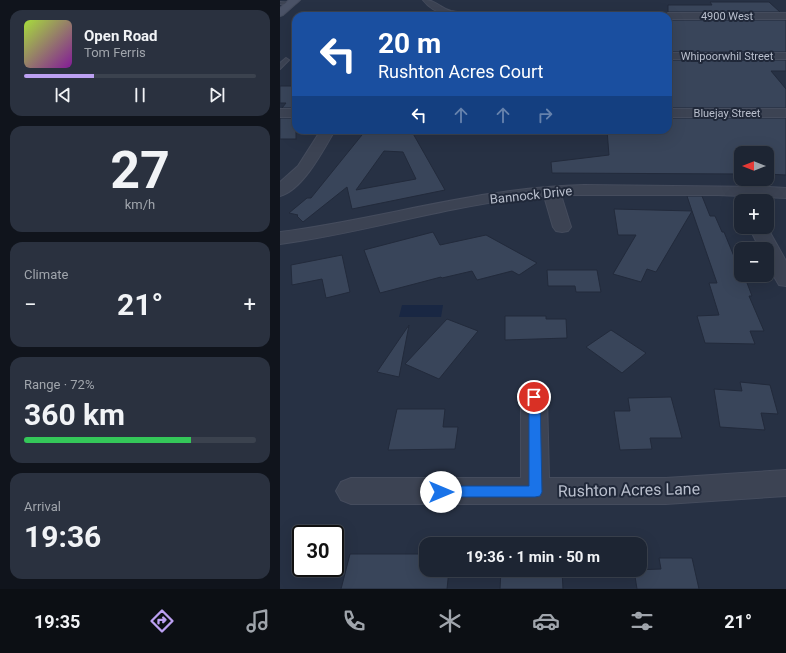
<!DOCTYPE html>
<html lang="en">
<head>
<meta charset="utf-8">
<style>
  :root { --surface:#1d2533; --page:#2a313f; --text:#f1f3f6; --muted:#a0a5ac; --line:#3b424e; --accent:#bca0f2 }
  body { margin:0; font-family:Roboto,sans-serif; background:var(--page); color:var(--text); height:100vh; display:flex; flex-direction:column; font-size:15px; white-space:nowrap }
  * { box-sizing:border-box; margin:0 }
  p { font-size:13px; color:var(--muted) }
  .icon { flex:none; width:22px; height:22px; fill:none; stroke:currentColor; stroke-width:2; stroke-linecap:round; stroke-linejoin:round }
  .map { position:relative; flex:1; overflow:hidden }
  .drawer { display:flex; flex-direction:column; gap:10px; padding:10px; background:#10141c; width:280px }
  .drawer>* { flex:none }
  .hud { position:absolute; left:12px; top:12px; width:380px; height:122px; border-radius:12px; box-shadow:0 4px 16px #0002,0 0 0 1px var(--line); background:#1a4fa0; color:#fff; overflow:hidden }
  .needle { width:26px; rotate:270deg }
  .buttons { position:absolute; left:454px; top:146px; display:grid; gap:8px }
  .buttons a { display:grid; place-items:center; width:40px; height:40px; border-radius:8px; background:var(--surface); box-shadow:0 4px 16px #0002,0 0 0 1px var(--line); font-size:20px }
  .speed { position:absolute; left:12px; top:525px; display:flex; gap:8px; font-size:20px; font-weight:700; text-align:center }
  .speed>* { display:grid; place-content:center; width:52px; height:52px; border-radius:50%; background:var(--surface); box-shadow:0 4px 16px #0002,0 0 0 1px var(--line); line-height:1 }
  .speed .limit { border:2px solid #111; border-radius:6px; background:#fff; color:#111 }
  .pin { position:absolute; display:grid; place-items:center; width:34px; height:34px; color:#fff; margin:-17px; border:2px solid #fff; border-radius:50%; box-shadow:0 1px 4px #0007 }
  .me { position:absolute; width:44px; margin:-22px; rotate:90deg; stroke-linejoin:round; filter:drop-shadow(0 0 3px #0008) }
  .turn { display:flex; align-items:center; gap:14px; height:84px; padding:0 20px; font-size:18px }
  .turn .icon { width:52px; height:52px; stroke-width:2.5 }
  .turn b { display:block; font-size:28px; line-height:34px }
  .lanes { display:flex; align-items:center; height:38px; padding:0 20px; background:#0003; justify-content:center; gap:20px; direction:ltr }
  .lanes .off { opacity:.35 }
  .big { font-size:30px; font-weight:700; line-height:1.1 }
  .drawer .tile { flex:1; display:flex; flex-direction:column; justify-content:center; gap:6px; min-width:0; padding:0 14px; border-radius:12px; background:var(--page) }
  .drawer .dial { align-items:center; gap:0 }
  .dial b { font-size:52px; line-height:1 }
  .song { display:flex; align-items:center; gap:12px }
  .cover { width:48px; height:48px; border-radius:6px; background:linear-gradient(135deg,hsl(80 70% 55%),hsl(290 70% 35%)) }
  .played { height:4px; border-radius:2px; background:linear-gradient(90deg,var(--accent) 30%,var(--line) 30%) }
  .keys { display:flex; justify-content:space-around; direction:ltr }
  .heat { display:flex; justify-content:space-between; align-items:center; font-size:22px; direction:ltr }
  .charge { height:6px; border-radius:3px; background:linear-gradient(90deg,#34c759 72%,var(--line) 0) }
  .trip { position:absolute; left:139px; top:537px; width:228px; height:40px; border-radius:12px; background:var(--surface); box-shadow:0 4px 16px #0002,0 0 0 1px var(--line); font-weight:700; line-height:40px; text-align:center }
  .tab-bar { display:flex; height:64px; justify-content:space-around; align-items:center; background:#0c0f14; color:var(--muted) }
  .tab-bar .icon { width:28px; height:28px }
  .tab-bar .current { color:var(--accent) }
  .tab-bar b { font-size:18px; color:var(--text) }
  main { display:flex; flex:1; min-height:0 }
  .map>svg:first-child { display:block }
  .water { fill:#192743 }
  .building { fill:#39455a; stroke:#222a3b; fill-rule:evenodd }
  .lines { fill:none; stroke-linecap:round; stroke-linejoin:round }
  .lane-casing { stroke:#454c5d; stroke-width:2 }
  .street-casing { stroke:#454c5d; stroke-width:2 }
  .secondary-casing { stroke:#454c5d; stroke-width:2 }
  .lane { fill:#3c4353; fill-rule:evenodd }
  .street { fill:#3c4353; fill-rule:evenodd }
  .secondary { fill:#4a5266; fill-rule:evenodd }
  .route { fill:#1a73e8; stroke:#114b97 }
  .labels { text-anchor:middle; dominant-baseline:central; stroke-width:4; stroke-linejoin:round; paint-order:stroke }
  .far-street-label { font-size:11px; fill:#b9bfcd; stroke:#202839 }
  .street-label { font-size:13px; fill:#b9bfcd; stroke:#202839 }
  .near-street-label { font-size:16px; fill:#b9bfcd; stroke:#202839 }
</style>
</head>
<body>
<main>
<section class="drawer">
<div class="tile">
<div class="song"><i class="cover"></i><div><b>Open Road</b><p>Tom Ferris</p></div></div>
<div class="played"></div>
<div class="keys"><svg class="icon" aria-label="previous" viewBox="0 0 24 24"><path d="M18 5L8 12l10 7zM5 5v14"/></svg><svg class="icon" aria-label="pause" viewBox="0 0 24 24"><path d="M8 5v14M16 5v14"/></svg><svg class="icon" aria-label="next" viewBox="0 0 24 24"><path d="M6 5l10 7-10 7zM19 5v14"/></svg></div>
</div>
<div class="tile dial"><b>27</b><p>km/h</p></div>
<div class="tile"><p>Climate</p>
<div class="heat"><a>−</a><b class="big">21°</b><a>+</a></div>
</div>
<div class="tile"><p>Range · 72%</p><b class="big">360 km</b><div class="charge"></div></div>
<div class="tile"><p>Arrival</p><b class="big">19:36</b></div>
</section>
<div class="map">
<svg width="506" height="589" viewBox="0 0 506 589">
  <rect width="100%" height="100%" fill="#273144"/>
  <!-- water -->
  <polygon class="water" points="122,305 163,305 161,317 119,317"/>
  <!-- building -->
  <g class="building">
    <polygon points="430,2 489,2 500,12 388,12 388,5 432,5"/>
    <rect x="388" y="20" width="118" height="32"/>
    <polygon points="388,60 506,60 506,71 491,71 506,89 506,108 388,108"/>
    <polygon points="0,86 16,86 16,108 2,108 6,103 0,103"/>
    <rect x="0" y="118" width="16" height="21"/>
    <polygon points="388,118 506,118 506,175 487,174 487,153 461,153 461,174 272,173 271,162 329,155 327,130 388,130"/>
    <path d="M86 130H131L165 190 72 209 67 187 23 222 17 216 18 215 9 213 27 198H31ZM104 151 123 152 136 179 76 190Z"/>
    <polygon points="407,196 422,196 430,216 435,216 442,232 444,232 458,266 460,266 461,275 464,275 472,296 469,296 484,331 470,331 475,344 425,343 417,316 439,315 429,283 437,283 412,211 376,272 367,269 361,282 333,274 356,235 338,235 334,209 412,211"/>
    <polygon points="153,232 160,245 206,235 257,263 239,275 232,271 197,280 192,271 162,278 161,277 100,293 84,250"/>
    <polygon points="62,255 70,292 46,298 42,279 12,285 11,265"/>
    <polygon points="267,270 317,270 321,292 296,292 295,286 268,286"/>
    <polygon points="225,316 266,316 266,319 286,319 287,338 225,340"/>
    <polygon points="167,319 198,331 159,379 125,364"/>
    <polygon points="129,325 119,377 97,372"/>
    <polygon points="331,330 366,353 342,373 306,347"/>
    <polygon points="460,382 490,385 498,414 481,413 485,430 440,427 434,389 462,391"/>
    <polygon points="391,397 402,438 370,438 372,449 340,450 334,411 350,411 348,398"/>
    <polygon points="117,409 165,409 163,427 178,427 175,449 108,450"/>
    <polygon points="70,554 146,554 146,570 169,570 167,589 61,589"/>
    <polygon points="379,558 412,558 419,589 357,589 354,570 381,569"/>
    <polygon points="221,570 282,570 283,589 220,589"/>
  </g>
  <g class="lines">
    <defs>
      <g id="lane">
        <polygon points="0,2 14,3 0,4"/>
        <polygon points="6,58 9,60 0,69 0,63"/>
      </g>
      <g id="street">
        <path d="M143 0C157 0 158 7 171 11 179 13 191 11 196 16 176 16 156 17 143 0Z"/>
        <polygon points="388,13 506,13 506,19 388,19 388,16 383,16"/>
        <rect x="388" y="53" width="118" height="6"/>
        <rect x="0" y="109" width="16" height="8"/>
        <rect x="388" y="109" width="118" height="8"/>
        <path d="M41 130H55C44 149 23 190 0 196V182L18 166Z"/>
        <path d="M304 185 489 187 506 188V198L438 195H281L291 227 288 231 282 232 276 231 273 227 264 196C175 203 89 232 0 244V232C102 219 200 187 304 185Z"/>
        <path d="M469 227H487L506 261V286L499 285C491 272 487 264 487 249H480Z"/>
        <polygon points="254,387 263,390 267,397 269,478 386,478 506,470 506,496 386,504 71,504 61,500 56,491 61,482 71,478 241,478 241,397 245,390"/>
      </g>
      <polygon id="secondary" points="9,0 20,0 3,15 0,16 0,8"/>
    </defs>
    <!-- lane casing -->
    <use href="#lane" class="lane-casing"/>
    <!-- street casing -->
    <use href="#street" class="street-casing"/>
    <!-- secondary casing -->
    <use href="#secondary" class="secondary-casing"/>
    <!-- lane -->
    <use href="#lane" class="lane"/>
    <!-- street -->
    <use href="#street" class="street"/>
    <!-- secondary -->
    <use href="#secondary" class="secondary"/>
  </g>
  <!-- route -->
  <polygon class="route" points="254,393 258,394 260,397 262,492 260,496 255,497 161,497 156,496 154,492 156,487 161,486 249,486 249,397 250,394"/>
  <g class="labels">
    <!-- far-street labels -->
    <g class="far-street-label">
      <text x="447" y="16">4900 West</text>
      <text x="447" y="56">Whipoorwhil Street</text>
      <text x="447" y="113">Bluejay Street</text>
    </g>
    <!-- street labels -->
    <g class="street-label">
      <text transform="translate(251 195) rotate(-6)">Bannock Drive</text>
    </g>
    <!-- near-street labels -->
    <g class="near-street-label">
      <text transform="translate(349 490) rotate(-1)">Rushton Acres Lane</text>
    </g>
  </g>
</svg>
<div class="buttons">
<a><svg class="needle" viewBox="-14 -14 28 28"><path d="M0-13l5 13h-10z" fill="#e53935"/><path d="M0 13l5-13h-10z" fill="#a0a5ac"/></svg></a>
<a>+</a>
<a>−</a>
</div>
<div class="speed"><div class="limit">30</div></div>
<div class="pin" style="left:254px;top:397px;background:#d93025"><svg class="icon" aria-label="arrive" viewBox="0 0 24 24"><path d="M6 21V4h12l-3 4 3 4H6"/></svg></div>
<svg class="me" style="left:161px;top:492px" viewBox="-20 -20 40 40"><circle r="19" fill="#fff"/><path d="M0-13L10 11 0 6-10 11z" fill="#1a73e8"/></svg>
<div class="trip">19:36 · 1 min · 50 m</div>
<div class="hud">
<div class="turn"><svg class="icon" aria-label="left" viewBox="0 0 24 24"><path d="M17 20v-9H6M10 6l-5 5 5 5"/></svg><div><b>20 m</b>Rushton Acres Court</div></div>
<div class="lanes"><svg class="icon" aria-label="left" viewBox="0 0 24 24"><path d="M17 20v-9H6M10 6l-5 5 5 5"/></svg><svg class="icon off" aria-label="ahead" viewBox="0 0 24 24"><path d="M12 20V5M6 11l6-6 6 6"/></svg><svg class="icon off" aria-label="ahead" viewBox="0 0 24 24"><path d="M12 20V5M6 11l6-6 6 6"/></svg><svg class="icon off" aria-label="right" viewBox="0 0 24 24"><path d="M7 20v-9h11M14 6l5 5-5 5"/></svg></div>
</div>
</div>
</main>
<nav class="tab-bar">
<b>19:35</b>
<svg class="icon current" aria-label="directions" viewBox="0 0 24 24"><path d="M12 3l9 9-9 9-9-9zM9 14v-3h6M13 9l2 2-2 2"/></svg>
<svg class="icon" aria-label="music" viewBox="0 0 24 24"><path d="M9 18V5l10-2v13"/><circle cx="6" cy="18" r="3"/><circle cx="16" cy="16" r="3"/></svg>
<svg class="icon" aria-label="phone" viewBox="0 0 24 24"><path d="M5 4h4l2 5-3 2q2 4 5 5l2-3 5 2v4C11 20 4 13 5 4z"/></svg>
<svg class="icon" aria-label="climate" viewBox="0 0 24 24"><path d="M12 3v18M4 7l16 10M4 17L20 7"/></svg>
<svg class="icon" aria-label="car" viewBox="0 0 24 24"><path d="M5 17H2v-5l4-1 3-4h7l3 4 3 1v5h-3M9 17h6M6 11h13"/><circle cx="7" cy="17" r="2"/><circle cx="17" cy="17" r="2"/></svg>
<svg class="icon" aria-label="filters" viewBox="0 0 24 24"><path d="M4 7h16M4 17h16"/><circle cx="9" cy="7" r="2"/><circle cx="15" cy="17" r="2"/></svg>
<b>21°</b>
</nav>
</body>
</html>
